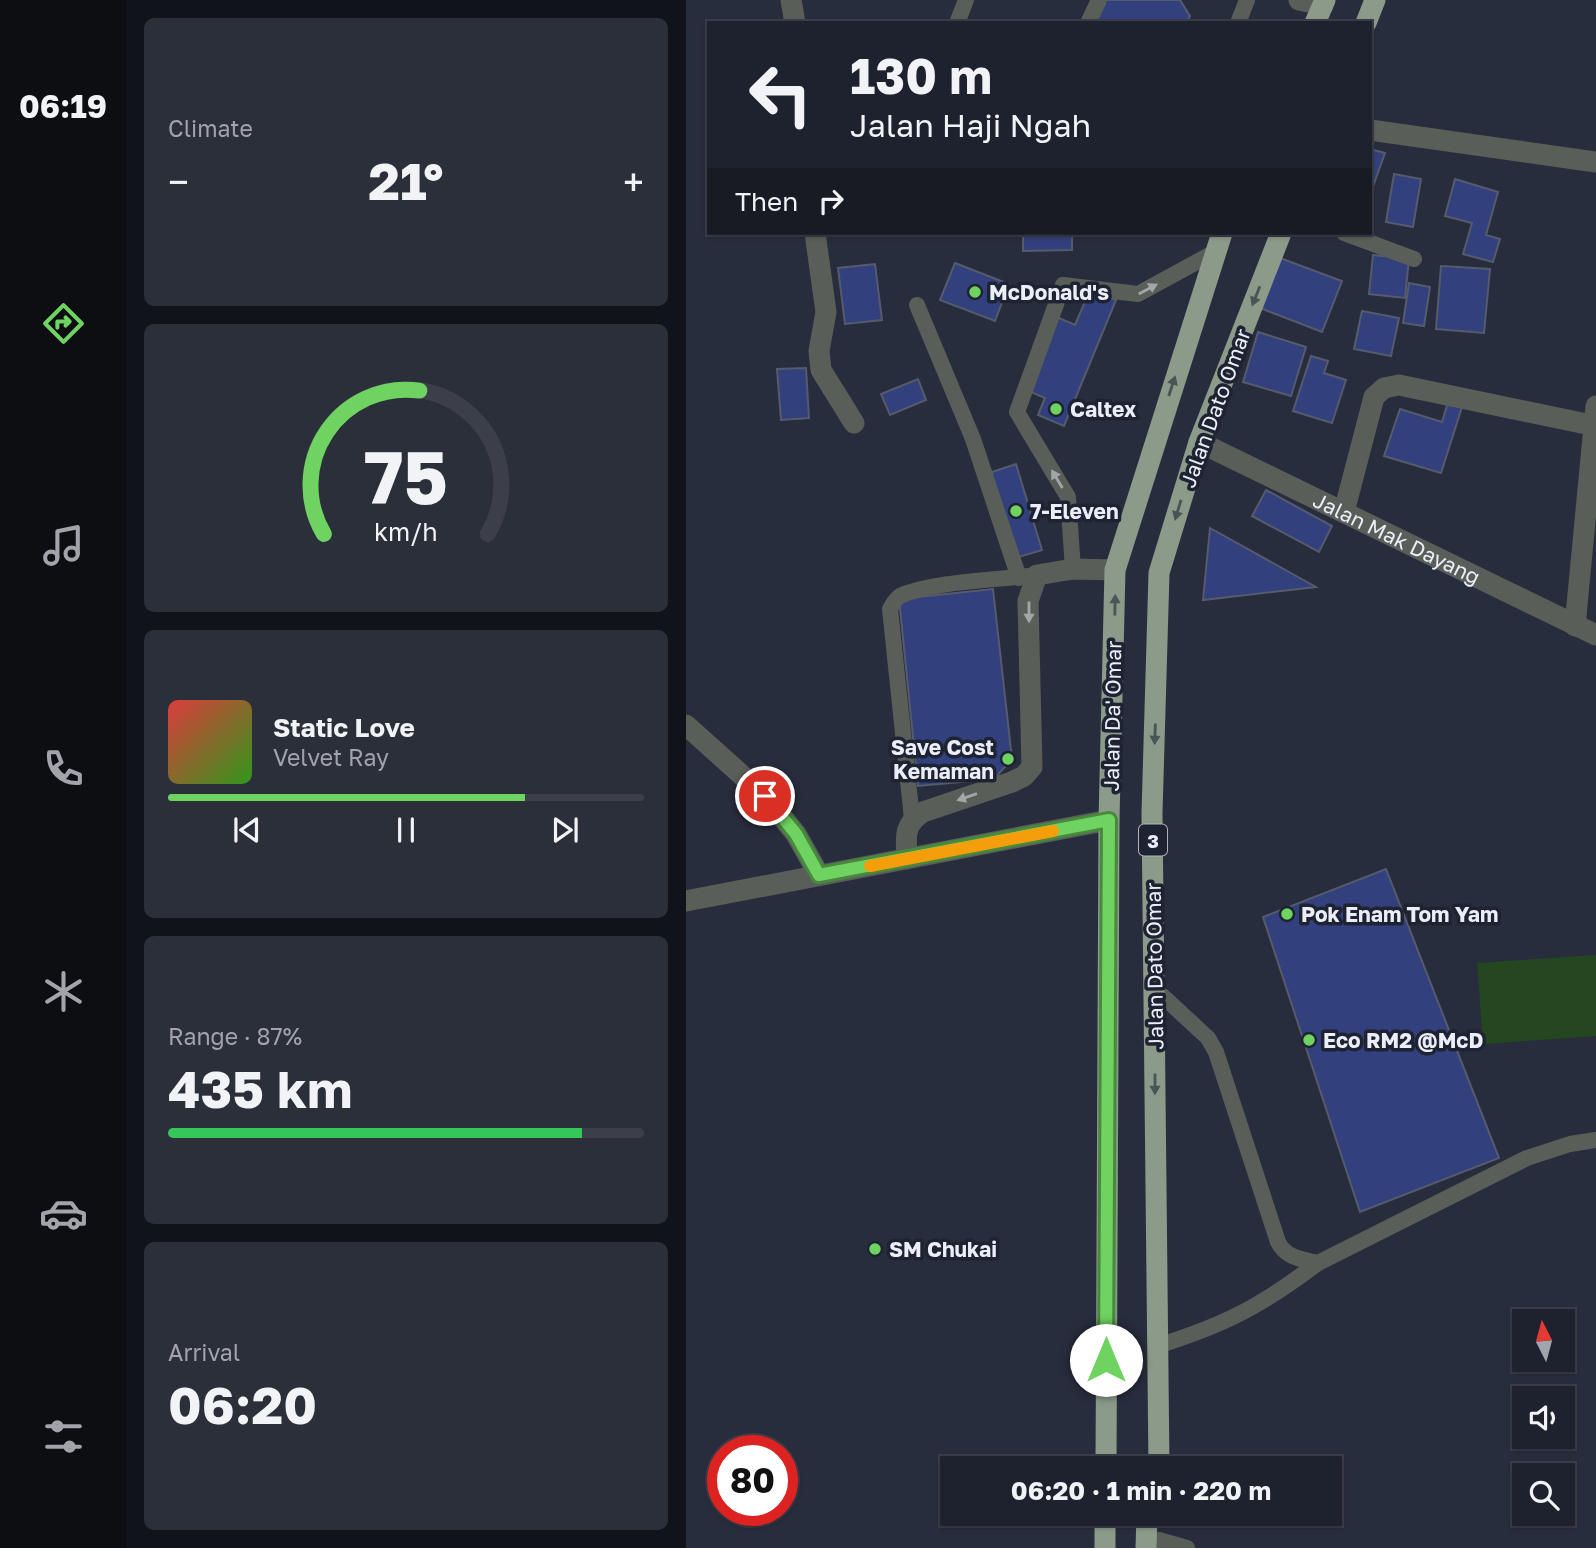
<!DOCTYPE html>
<html lang="en">
<head>
<meta charset="utf-8">
<style>
  :root { --surface:#1e222e; --page:#2b2f3a; --text:#f1f3f6; --muted:#a1a4aa; --line:#3c3f4a; --accent:#6ed360 }
  body { margin:0; font-family:"Golos Text",sans-serif; background:var(--page); color:var(--text); height:100vh; display:flex; flex-direction:column; font-size:26px; white-space:nowrap }
  * { box-sizing:border-box; margin:0 }
  p { font-size:23px; color:var(--muted) }
  .icon { flex:none; width:38px; height:38px; fill:none; stroke:currentColor; stroke-width:2; stroke-linecap:round; stroke-linejoin:round }
  .map { position:relative; flex:1; overflow:hidden }
  .side { display:flex; flex-direction:column; gap:18px; padding:18px; background:#101319; width:560px }
  .side>* { flex:none }
  .top-card { position:absolute; left:21px; top:21px; width:665px; height:214px; border-radius:0px; box-shadow:0 2px 5px #0004,0 0 0 2px var(--line); background:#1e222e; color:var(--text); overflow:hidden }
  .needle { width:46px; rotate:354deg }
  .fabs { position:absolute; left:826px; top:1309px; display:grid; gap:14px }
  .fabs a { display:grid; place-items:center; width:63px; height:63px; border-radius:0px; background:var(--surface); box-shadow:0 2px 5px #0004,0 0 0 2px var(--line); font-size:35px }
  .speed { position:absolute; left:21px; top:1435px; display:flex; gap:14px; font-size:35px; font-weight:700; text-align:center }
  .speed>* { display:grid; place-content:center; width:91px; height:91px; border-radius:50%; background:var(--surface); box-shadow:0 2px 5px #0004,0 0 0 2px var(--line); line-height:1 }
  .speed .limit { border:10px solid #d22; background:#fff; color:#111 }
  .pin { position:absolute; display:grid; place-items:center; width:60px; height:60px; color:#fff; margin:-30px; border:4px solid #fff; border-radius:50%; box-shadow:0 2px 7px #0007 }
  .me { position:absolute; width:77px; margin:-38px; rotate:0deg; stroke-linejoin:round; filter:drop-shadow(0 0 5px #0008) }
  .turn { display:flex; align-items:center; gap:24px; height:147px; padding:0 28px; font-size:32px }
  .turn .icon { width:91px; height:91px; stroke-width:2.5 }
  .turn b { display:block; font-size:49px; line-height:60px }
  .then { display:flex; align-items:center; height:66px; padding:0 28px; background:#0003; gap:14px; font-size:26px }
  .big { font-size:52px; font-weight:700; line-height:1.1 }
  .side .widget { flex:1; display:flex; flex-direction:column; justify-content:center; gap:10px; min-width:0; padding:0 24px; border-radius:10px; background:var(--page) }
  .side .dial { align-items:center; gap:0 }
  .dial svg { height:182px; overflow:visible; fill:none; stroke:var(--line); stroke-width:7; stroke-linecap:round; text-anchor:middle }
  .dial text { fill:var(--text); stroke:none }
  .song { display:flex; align-items:center; gap:21px }
  .cover { width:84px; height:84px; border-radius:10px; background:linear-gradient(135deg,hsl(0 70% 55%),hsl(110 70% 35%)) }
  .played { height:7px; border-radius:4px; background:linear-gradient(90deg,var(--accent) 75%,var(--line) 75%) }
  .keys { display:flex; justify-content:space-around; direction:ltr }
  .heat { display:flex; justify-content:space-between; align-items:center; font-size:38px; direction:ltr }
  .charge { height:10px; border-radius:5px; background:linear-gradient(90deg,#34c759 87%,var(--line) 0) }
  .trip { position:absolute; left:254px; top:1456px; width:402px; height:70px; border-radius:0px; background:var(--surface); box-shadow:0 2px 5px #0004,0 0 0 2px var(--line); font-weight:700; line-height:70px; text-align:center }
  main { display:flex; flex:1; min-height:0 }
  .dock { display:flex; flex-direction:column; width:126px; justify-content:space-around; align-items:center; background:#0c0e12; color:var(--muted) }
  .dock .icon { width:49px; height:49px }
  .dock .on { color:var(--accent) }
  .dock b { font-size:32px; color:var(--text) }
  .map>svg:first-child { display:block }
  .green { fill:#24471f }
  .building { fill:#32407d; stroke:#555b6c; stroke-width:2 }
  .lines { fill:none; stroke-linecap:round; stroke-linejoin:round }
  .service { stroke:#595f58; stroke-width:16 }
  .minor { stroke:#595f58; stroke-width:21 }
  .trunk { stroke:#8c9a8a; stroke-width:21 }
  .oneway { fill:#a2a6a8 }
  .oneway2 { fill:#4a5355 }
  .route-casing { stroke:#48893e; stroke-width:18 }
  .route { stroke:#6ed360; stroke-width:12 }
  .slow { stroke:#f59e0b; stroke-width:12 }
  .poi-dot { fill:#6ed360; stroke:#1e2332; stroke-width:2.5 }
  .labels { text-anchor:middle; dominant-baseline:central; stroke-width:7; stroke-linejoin:round; paint-order:stroke }
  .shield { fill:#1e2332; stroke:#aeb1bd; stroke-width:2 }
  .shield-label { font-size:19px; font-weight:bold; fill:#ebeef9 }
  .poi-label { font-size:21px; font-weight:bold; fill:#ebeef9; stroke:#1e2332; text-anchor:start }
  .street-label { font-size:21px; fill:#ebeef9; stroke:#1e2332 }
</style>
</head>
<body>
<main>
<nav class="dock">
<b>06:19</b>
<svg class="icon on" aria-label="directions" viewBox="0 0 24 24"><path d="M12 3l9 9-9 9-9-9zM9 14v-3h6M13 9l2 2-2 2"/></svg>
<svg class="icon" aria-label="music" viewBox="0 0 24 24"><path d="M9 18V5l10-2v13"/><circle cx="6" cy="18" r="3"/><circle cx="16" cy="16" r="3"/></svg>
<svg class="icon" aria-label="phone" viewBox="0 0 24 24"><path d="M5 4h4l2 5-3 2q2 4 5 5l2-3 5 2v4C11 20 4 13 5 4z"/></svg>
<svg class="icon" aria-label="climate" viewBox="0 0 24 24"><path d="M12 3v18M4 7l16 10M4 17L20 7"/></svg>
<svg class="icon" aria-label="car" viewBox="0 0 24 24"><path d="M5 17H2v-5l4-1 3-4h7l3 4 3 1v5h-3M9 17h6M6 11h13"/><circle cx="7" cy="17" r="2"/><circle cx="17" cy="17" r="2"/></svg>
<svg class="icon" aria-label="filters" viewBox="0 0 24 24"><path d="M4 7h16M4 17h16"/><circle cx="9" cy="7" r="2"/><circle cx="15" cy="17" r="2"/></svg>
</nav>
<section class="side">
<div class="widget"><p>Climate</p>
<div class="heat"><a>−</a><b class="big">21°</b><a>+</a></div>
</div>
<div class="widget dial"><svg viewBox="0 0 100 80">
<path d="M14 69A42 42 0 1 1 86 69"/>
<path d="M14 69A42 42 0 0 1 56 6" stroke="#6ed360"/>
<text x="50" y="56" font-size="32" font-weight="700">75</text>
<text x="50" y="72" font-size="11">km/h</text>
</svg></div>
<div class="widget">
<div class="song"><i class="cover"></i><div><b>Static Love</b><p>Velvet Ray</p></div></div>
<div class="played"></div>
<div class="keys"><svg class="icon" aria-label="previous" viewBox="0 0 24 24"><path d="M18 5L8 12l10 7zM5 5v14"/></svg><svg class="icon" aria-label="pause" viewBox="0 0 24 24"><path d="M8 5v14M16 5v14"/></svg><svg class="icon" aria-label="next" viewBox="0 0 24 24"><path d="M6 5l10 7-10 7zM19 5v14"/></svg></div>
</div>
<div class="widget"><p>Range · 87%</p><b class="big">435 km</b><div class="charge"></div></div>
<div class="widget"><p>Arrival</p><b class="big">06:20</b></div>
</section>
<div class="map">
<svg width="910" height="1548" viewBox="0 0 910 1548">
  <rect width="100%" height="100%" fill="#282d3d"/>
  <!-- green -->
  <polygon class="green" points="910,955 910,1036 797,1044 791,963"/>
  <!-- building -->
  <g class="building">
    <polygon points="416,0 494,0 504,16 501,23 405,23"/>
    <polygon points="684,149 699,153 684,195"/>
    <polygon points="708,174 735,179 727,227 700,222"/>
    <polygon points="769,179 812,192 800,235 814,239 807,262 777,254 786,223 759,216"/>
    <polygon points="337,233 386,233 386,250 337,251"/>
    <polygon points="687,255 723,259 719,298 683,294"/>
    <polygon points="594,258 656,281 636,332 574,308"/>
    <polygon points="269,263 323,284 309,321 254,300"/>
    <polygon points="189,264 196,320 159,324 152,268"/>
    <polygon points="755,266 804,269 798,333 750,329"/>
    <polygon points="723,283 744,287 738,326 717,323"/>
    <polygon points="404,290 430,300 378,426 352,415 359,398 333,387 364,314 389,325"/>
    <polygon points="676,311 713,318 705,356 668,349"/>
    <polygon points="572,332 620,347 605,396 557,382"/>
    <polygon points="625,356 642,361 638,373 660,380 646,423 607,411"/>
    <polygon points="120,368 123,418 95,420 91,369"/>
    <polygon points="232,379 240,400 204,415 195,394"/>
    <polygon points="762,402 776,407 755,473 698,456 714,409 756,422"/>
    <polygon points="330,464 356,550 329,558 303,473"/>
    <polygon points="580,490 646,526 633,552 566,516"/>
    <polygon points="524,528 630,587 517,600"/>
    <polygon points="307,589 326,759 308,779 232,786 213,599"/>
    <polygon points="700,869 813,1158 674,1212 577,917"/>
  </g>
  <g class="lines">
    <!-- service -->
    <g class="service">
      <polyline points="271,23 280,0"/>
      <polyline points="402,23 413,0"/>
      <polyline points="552,23 561,0"/>
      <polyline points="658,233 728,259"/>
      <polyline points="231,305 287,439 333,578"/>
      <polyline points="387,569 382,497 331,412 377,285 452,294 529,252"/>
      <path d="M226 819 204 609C207 604 209 599 214 596 247 581 314 580 351 575"/>
      <path d="M468 988 522 1038 530 1052 592 1242C600 1258 615 1259 632 1263L841 1158 884 1144 910 1140"/>
      <path d="M471 1346C539 1325 575 1306 632 1263"/>
      <polyline points="473,1540 501,1548"/>
    </g>
    <!-- minor -->
    <g class="minor">
      <polyline points="105,0 109,23"/>
      <polyline points="613,0 637,5"/>
      <polyline points="684,130 910,162"/>
      <polyline points="129,233 140,312 133,351 135,370 168,423"/>
      <path id="s1" d="M513 442 910 635"/>
      <polyline points="658,512 688,397 698,388 713,385 910,426"/>
      <polyline points="889,626 910,406"/>
      <polyline points="0,725 79,796 110,834 133,875"/>
      <path d="M221 859C220 837 217 825 237 812L326 782 338 776 346 767 342 601 351 575 387 569 429 570"/>
      <polyline points="0,901 423,820"/>
    </g>
    <!-- trunk -->
    <g class="trunk">
      <polyline points="629,23 639,0"/>
      <polyline points="680,23 689,0"/>
      <polyline points="420,1468 423,820 429,570 536,233"/>
      <polyline points="473,1468 466,813 473,573 513,442 595,233"/>
      <polyline points="419,1548 419,1514"/>
      <polyline points="460,1548 461,1514"/>
    </g>
  </g>
  <!-- one-way arrows -->
  <defs><path id="oneway-solid" d="M-6-.8H1V-3.2L6.5 0L1 3.2V.8H-6Z" transform="scale(1.75)"/></defs>
  <g class="oneway">
    <use href="#oneway-solid" transform="translate(462 289) rotate(-28)"/>
    <use href="#oneway-solid" transform="translate(371 479) rotate(-121)"/>
    <use href="#oneway-solid" transform="translate(343 612) rotate(90)"/>
    <use href="#oneway-solid" transform="translate(281 797) rotate(161)"/>
  </g>
  <g class="oneway2">
    <use href="#oneway-solid" transform="translate(570 296) rotate(112)"/>
    <use href="#oneway-solid" transform="translate(486 386) rotate(-72)"/>
    <use href="#oneway-solid" transform="translate(492 510) rotate(107)"/>
    <use href="#oneway-solid" transform="translate(429 605) rotate(-89)"/>
    <use href="#oneway-solid" transform="translate(469 734) rotate(92)"/>
    <use href="#oneway-solid" transform="translate(469 1084) rotate(90)"/>
  </g>
  <g class="lines">
    <defs>
      <polyline id="route" points="79,796 110,834 133,875 423,820 420,1360"/>
    </defs>
    <!-- route casing -->
    <use href="#route" class="route-casing"/>
    <!-- route -->
    <use href="#route" class="route"/>
    <!-- slow -->
    <polyline class="slow" points="184,866 367,831"/>
  </g>
  <!-- markers -->
  <g class="poi-dot">
    <circle cx="289" cy="292" r="7"/>
    <circle cx="370" cy="409" r="7"/>
    <circle cx="330" cy="511" r="7"/>
    <circle cx="322" cy="759" r="7"/>
    <circle cx="601" cy="914" r="7"/>
    <circle cx="623" cy="1040" r="7"/>
    <circle cx="189" cy="1249" r="7"/>
  </g>
  <g class="labels">
    <!-- shield labels -->
    <rect class="shield" x="453" y="824.5" width="28" height="31" rx="5"/>
    <g class="shield-label">
      <text x="467" y="840">3</text>
    </g>
    <!-- poi labels -->
    <g class="poi-label">
      <text x="303" y="292">McDonald's</text>
      <text x="384" y="409">Caltex</text>
      <text x="344" y="511">7-Eleven</text>
      <text x="308" y="747" text-anchor="end">Save Cost<tspan x="308" dy="24">Kemaman</tspan></text>
      <text x="615" y="914">Pok Enam Tom Yam</text>
      <text x="637" y="1040">Eco RM2 @McD</text>
      <text x="203" y="1249">SM Chukai</text>
    </g>
    <!-- street labels -->
    <g class="street-label">
      <text transform="translate(529 408) rotate(-70)">Jalan Dato Omar</text>
      <text stroke="none"><textPath href="#s1" startOffset="220">Jalan Mak Dayang</textPath></text>
      <text transform="translate(426 716) rotate(-89)">Jalan Da' Omar</text>
      <text transform="translate(468 966) rotate(-91)">Jalan Dato Omar</text>
    </g>
  </g>
</svg>
<div class="fabs">
<a><svg class="needle" viewBox="-14 -14 28 28"><path d="M0-13l5 13h-10z" fill="#e53935"/><path d="M0 13l5-13h-10z" fill="#a1a4aa"/></svg></a>
<a><svg class="icon" aria-label="sound" viewBox="0 0 24 24"><path d="M4 9h4l5-4v14l-5-4H4zM17 9q2 3 0 6"/></svg></a>
<a><svg class="icon" aria-label="search" viewBox="0 0 24 24"><circle cx="10" cy="10" r="6"/><path d="M15 15l6 6"/></svg></a>
</div>
<div class="speed"><div class="limit">80</div></div>
<div class="pin" style="left:79px;top:796px;background:#d93025"><svg class="icon" aria-label="arrive" viewBox="0 0 24 24"><path d="M6 21V4h12l-3 4 3 4H6"/></svg></div>
<svg class="me" style="left:420px;top:1360px" viewBox="-20 -20 40 40"><circle r="19" fill="#fff"/><path d="M0-13L10 11 0 6-10 11z" fill="#6ed360"/></svg>
<div class="trip">06:20 · 1 min · 220 m</div>
<div class="top-card">
<div class="turn"><svg class="icon" aria-label="left" viewBox="0 0 24 24"><path d="M17 20v-9H6M10 6l-5 5 5 5"/></svg><div><b>130 m</b>Jalan Haji Ngah</div></div>
<div class="then">Then<svg class="icon" aria-label="right" viewBox="0 0 24 24"><path d="M7 20v-9h11M14 6l5 5-5 5"/></svg></div>
</div>
</div>
</main>
</body>
</html>
